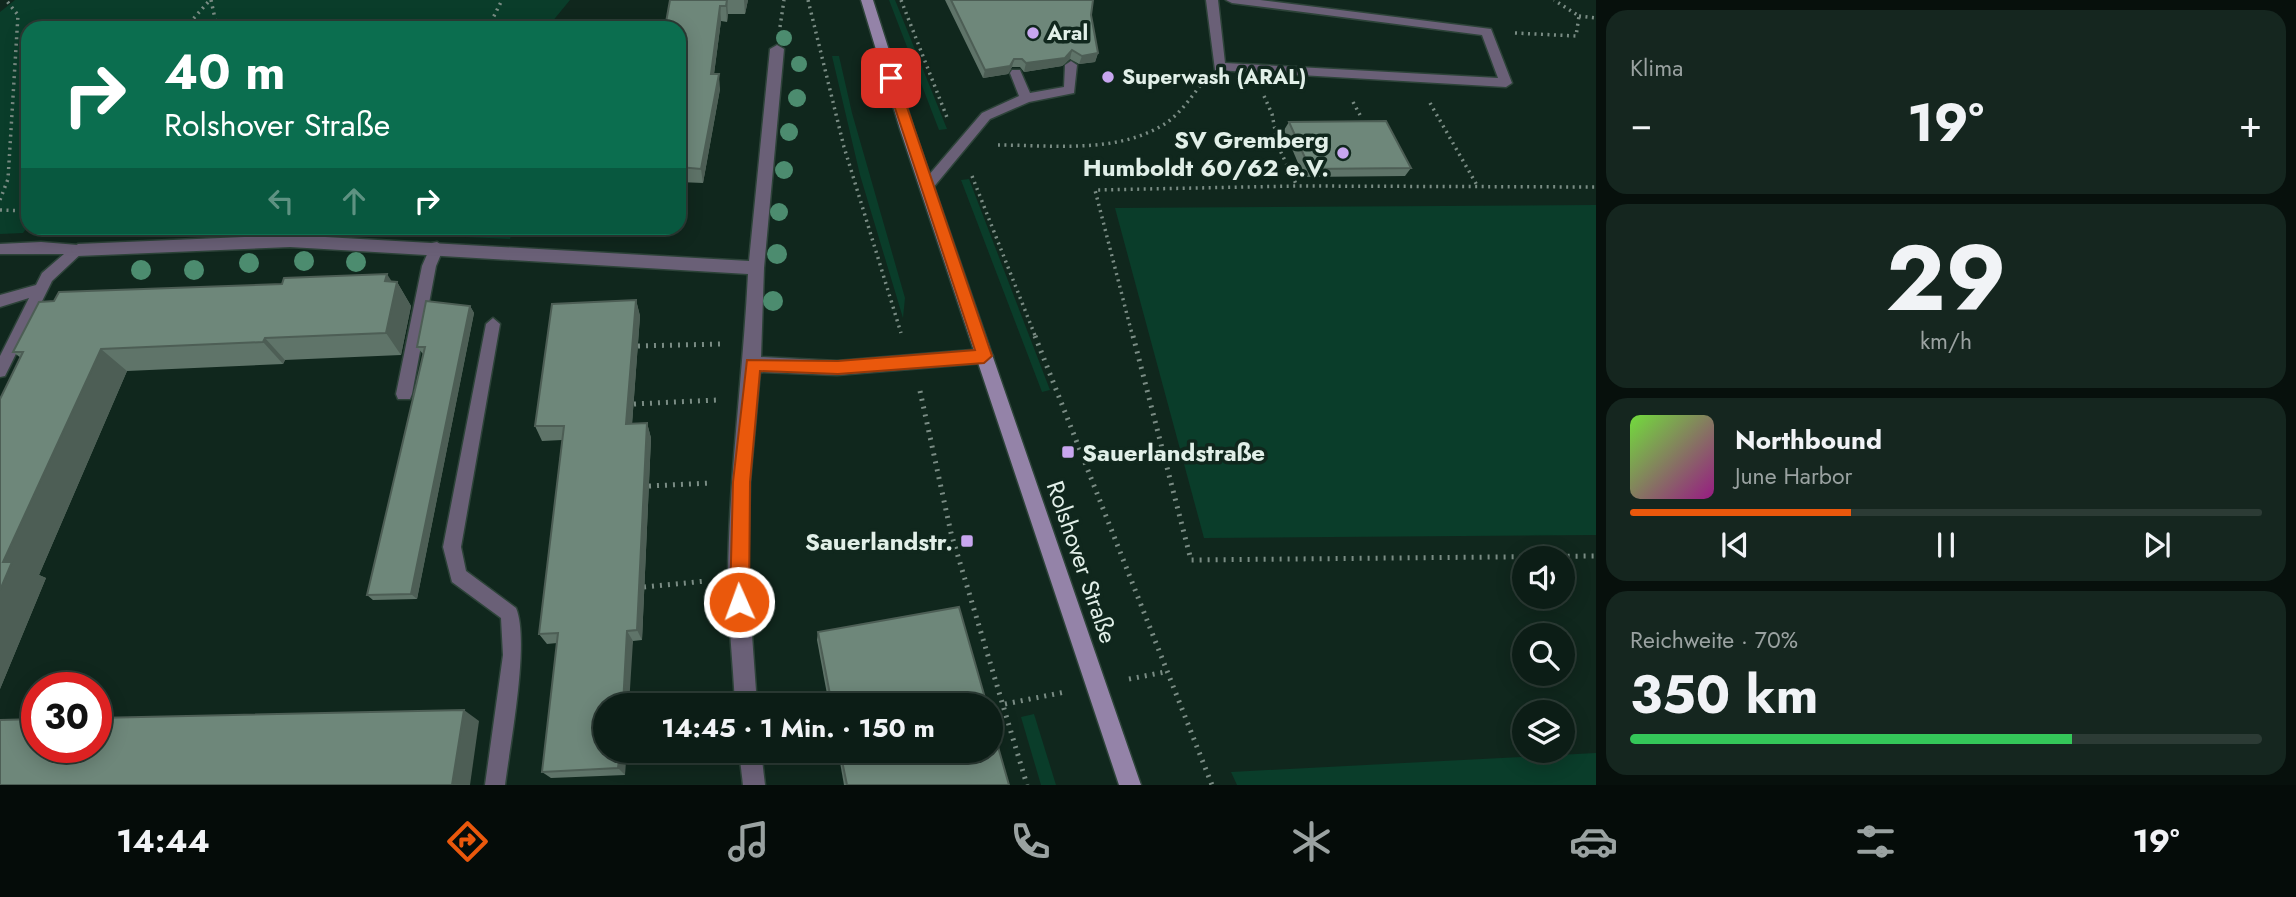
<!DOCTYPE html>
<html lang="de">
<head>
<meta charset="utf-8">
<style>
  :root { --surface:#0c1d16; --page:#15261f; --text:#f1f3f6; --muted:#9aa2a1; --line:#2c3b35; --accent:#ea580c }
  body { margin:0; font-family:Jost,sans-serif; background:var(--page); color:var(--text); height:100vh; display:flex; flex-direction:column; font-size:26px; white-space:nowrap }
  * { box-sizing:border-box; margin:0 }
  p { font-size:23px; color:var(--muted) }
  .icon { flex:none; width:38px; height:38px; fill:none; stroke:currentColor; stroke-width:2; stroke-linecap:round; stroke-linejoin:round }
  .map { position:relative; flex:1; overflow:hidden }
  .drawer { display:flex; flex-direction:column; gap:10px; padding:10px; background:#07100c; width:700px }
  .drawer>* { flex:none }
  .guide { position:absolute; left:21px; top:21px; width:665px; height:214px; border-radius:21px; box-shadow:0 4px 18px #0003,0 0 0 2px var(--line); background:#0b6e4f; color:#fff; overflow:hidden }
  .buttons { position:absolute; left:1512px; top:546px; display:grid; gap:14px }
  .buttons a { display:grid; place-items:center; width:63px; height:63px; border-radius:50%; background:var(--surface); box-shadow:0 4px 18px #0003,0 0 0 2px var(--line); font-size:35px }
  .speed { position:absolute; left:21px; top:672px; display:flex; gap:14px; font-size:35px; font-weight:700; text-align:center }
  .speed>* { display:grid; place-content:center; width:91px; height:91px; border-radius:50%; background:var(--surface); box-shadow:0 4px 18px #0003,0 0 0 2px var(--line); line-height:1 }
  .speed .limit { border:10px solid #d22; background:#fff; color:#111 }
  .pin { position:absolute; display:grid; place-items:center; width:60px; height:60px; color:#fff; margin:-30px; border-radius:14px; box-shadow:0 4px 10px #0006 }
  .me { position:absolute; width:77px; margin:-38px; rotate:358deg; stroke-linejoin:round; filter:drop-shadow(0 0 5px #0008) }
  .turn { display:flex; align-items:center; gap:24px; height:147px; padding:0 28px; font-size:32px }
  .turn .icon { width:91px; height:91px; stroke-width:2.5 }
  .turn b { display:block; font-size:49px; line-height:60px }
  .lanes { display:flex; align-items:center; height:66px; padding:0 28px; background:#0003; justify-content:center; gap:35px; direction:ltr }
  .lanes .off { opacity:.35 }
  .big { font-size:52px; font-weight:700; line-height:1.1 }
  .drawer .card { flex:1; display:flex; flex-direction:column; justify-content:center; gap:10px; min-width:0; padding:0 24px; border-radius:21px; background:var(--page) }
  .drawer .dial { align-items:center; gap:0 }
  .dial b { font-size:91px; line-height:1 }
  .song { display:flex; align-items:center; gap:21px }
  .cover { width:84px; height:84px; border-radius:10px; background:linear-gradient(135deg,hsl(100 70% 55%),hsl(310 70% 35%)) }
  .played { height:7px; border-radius:4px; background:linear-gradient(90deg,var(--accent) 35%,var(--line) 35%) }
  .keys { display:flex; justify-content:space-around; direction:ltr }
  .heat { display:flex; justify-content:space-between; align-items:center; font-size:38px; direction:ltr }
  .charge { height:10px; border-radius:5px; background:linear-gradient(90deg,#34c759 70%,var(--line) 0) }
  .trip { position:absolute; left:593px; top:693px; width:410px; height:70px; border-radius:35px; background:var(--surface); box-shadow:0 4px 18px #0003,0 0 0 2px var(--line); font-weight:700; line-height:70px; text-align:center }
  .menu { display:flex; height:112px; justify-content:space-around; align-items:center; background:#050c09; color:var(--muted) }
  .menu .icon { width:49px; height:49px }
  .menu .active { color:var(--accent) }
  .menu b { font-size:32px; color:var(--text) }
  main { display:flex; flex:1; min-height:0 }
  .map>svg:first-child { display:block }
  .green { fill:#0a3d2a }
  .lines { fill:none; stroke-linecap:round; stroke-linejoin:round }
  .lane-casing { stroke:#2d4339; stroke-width:3 }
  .street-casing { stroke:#2d4339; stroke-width:3 }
  .secondary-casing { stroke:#2d4339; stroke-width:3 }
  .path-far1 { stroke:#7a8c84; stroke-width:3.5; stroke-dasharray:2 4.5; stroke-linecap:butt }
  .path { stroke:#7a8c84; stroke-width:5; stroke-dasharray:2 6; stroke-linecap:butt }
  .lane { fill:#6a6077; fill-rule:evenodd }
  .street { fill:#6a6077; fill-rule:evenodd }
  .secondary { fill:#9483a8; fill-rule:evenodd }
  .tree { fill:#4c8c6f }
  .wall { fill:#5f7469 }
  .shaded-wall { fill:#4d5e55 }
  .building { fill:#6e877a; stroke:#4d5e55; stroke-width:2 }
  .route { fill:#ea580c; stroke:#983908; stroke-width:2 }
  .poi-dot { fill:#c8a6ef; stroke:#10271d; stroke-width:2.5 }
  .labels { text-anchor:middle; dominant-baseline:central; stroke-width:7; stroke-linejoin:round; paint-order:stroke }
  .far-poi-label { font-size:21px; font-weight:bold; fill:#e1efe8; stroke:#10271d; text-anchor:start }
  .poi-label { font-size:24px; font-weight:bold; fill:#e1efe8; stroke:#10271d; text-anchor:end }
  .street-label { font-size:24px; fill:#e1efe8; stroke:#10271d }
</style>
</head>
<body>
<main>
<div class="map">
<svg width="1596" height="785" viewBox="0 0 1596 785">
  <rect width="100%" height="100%" fill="#10271d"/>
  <!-- green -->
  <g class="green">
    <polygon points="15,0 570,0 547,28 28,28 28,226 23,233 0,234 0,12"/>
    <polygon points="889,0 895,0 947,129 939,130"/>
    <polygon points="839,56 852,113 905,298 903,318 860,175 832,56"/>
    <polygon points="969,179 1050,390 1042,392 961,180"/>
    <polygon points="1596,205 1596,535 1204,538 1115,208"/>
    <polygon points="438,228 513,228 510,239 443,236"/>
    <polygon points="1034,714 1056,785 1041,785 1021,717"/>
    <polygon points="1596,753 1596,785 1237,785 1231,772"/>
  </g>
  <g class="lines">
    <defs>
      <g id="lane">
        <polygon points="1206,0 1218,0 1225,63 1498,78 1482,35 1232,3 1226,0 1260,0 1491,29 1512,83 1506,87 1215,70"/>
        <polygon points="1071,61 1077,65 1074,93 1029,102 990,119 932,189 922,189 920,186 922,183 982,113 1019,96 1010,73 1012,70 1020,70 1030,93 1064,87 1065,65"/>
        <polygon points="41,242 78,245 85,250 52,281 5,376 0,377 0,356 29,298 0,307 0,295 36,285 42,273 64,254 0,254 0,244"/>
        <polygon points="437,242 444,247 436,266 412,394 410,399 398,399 396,394 422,266 432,243"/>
        <path d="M493 318 500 324 461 547 466 571 516 608C530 641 510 745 505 785H485L503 655 501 618 452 582 443 547 486 324Z"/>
      </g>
      <g id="street">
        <path d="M777 45 784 49 764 268 761 357 837 361 984 349 990 351 993 356 990 361 984 363 837 375 760 372 750 482 748 579 757 705H735C733 663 728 620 728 577 729 476 743 375 748 274L290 247 78 256 70 250 78 244 290 235 749 261 770 49Z"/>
        <polygon points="739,751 761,751 765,785 743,785"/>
      </g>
      <polygon id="secondary" points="861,0 873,0 914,129 1141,785 1119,785 900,129"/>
    </defs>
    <!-- lane casing -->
    <use href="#lane" class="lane-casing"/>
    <!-- street casing -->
    <use href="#street" class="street-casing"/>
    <!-- secondary casing -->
    <use href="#secondary" class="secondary-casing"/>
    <!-- path-far1 -->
    <g class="path-far1">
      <polyline points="211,0 217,28"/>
      <polyline points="808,0 844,147 901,333"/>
      <polyline points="901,0 948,120"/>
      <polyline points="1579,16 1596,18"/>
      <polyline points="780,27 784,0"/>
      <polyline points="185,28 210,0"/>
      <polyline points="488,28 502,0"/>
      <polyline points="1515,33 1576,36 1579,16 1554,0"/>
      <polyline points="1264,96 1272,114 1278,146 1297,186"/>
      <polyline points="1353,102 1360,115"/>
      <polyline points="1430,103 1478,187"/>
      <path d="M998 145C1051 145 1115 154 1163 125 1178 116 1189 100 1200 86"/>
      <polyline points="972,176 1036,338"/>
      <polyline points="0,200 8,179 18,15 6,0"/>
      <polyline points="0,210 28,211"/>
      <polyline points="1133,338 1095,190 1297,186 1596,187"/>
    </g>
    <!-- path -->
    <g class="path">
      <polyline points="1035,336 1212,785"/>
      <polyline points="1133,336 1191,560 1596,556"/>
      <polyline points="638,346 721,344"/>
      <polyline points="920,391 951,533 1027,785"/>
      <polyline points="634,404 717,400"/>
      <polyline points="649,486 711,483"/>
      <polyline points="644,587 706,581"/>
      <polyline points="1129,679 1165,672"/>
      <polyline points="1005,704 1065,692"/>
    </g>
    <!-- lane -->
    <use href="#lane" class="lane"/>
    <!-- street -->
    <use href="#street" class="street"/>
    <!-- secondary -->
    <use href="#secondary" class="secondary"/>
  </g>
  <!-- trees -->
  <g class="tree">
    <circle cx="784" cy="38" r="8"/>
    <circle cx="799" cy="64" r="8"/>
    <circle cx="797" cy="98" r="9"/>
    <circle cx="789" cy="132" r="9"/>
    <circle cx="784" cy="170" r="9"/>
    <circle cx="779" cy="212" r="9"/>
    <circle cx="777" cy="254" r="10"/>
    <circle cx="304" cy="261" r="10"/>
    <circle cx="356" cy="262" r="10"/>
    <circle cx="249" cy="263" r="10"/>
    <circle cx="141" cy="270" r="10"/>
    <circle cx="194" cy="270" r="10"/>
    <circle cx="773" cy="301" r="10"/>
  </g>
  <!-- wall -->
  <g class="wall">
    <polygon points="670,0 748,0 745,14 728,14 727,22 721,21 714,74 720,89 703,183 679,182 679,28"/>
    <polygon points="945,0 1093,0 1091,15 1098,53 1095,62 1079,64 1070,59 1062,66 1024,72 1020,67 1012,67 1008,74 983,78"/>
    <polygon points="1289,122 1411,168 1405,176 1304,177 1284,130"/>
    <polygon points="392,282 397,282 411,306 401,355 285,360 283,364 127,371 39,575 46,578 0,689 21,358 13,352"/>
    <polygon points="636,300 640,316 632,424 647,423 651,438 642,640 633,641 606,751 626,751 625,775 551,778 542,772 557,643 547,644 539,634 562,440 542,441 535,426"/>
    <polygon points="470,306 474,313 417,599 373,600 367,595 423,354 417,347"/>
    <polygon points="818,632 987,705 829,705 817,640"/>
    <polygon points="838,751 990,751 1009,785 844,785"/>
  </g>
  <!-- shaded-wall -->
  <g class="shaded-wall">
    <polygon points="727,0 728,14 727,22 726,6"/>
    <polygon points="744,0 748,0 745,14"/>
    <polygon points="720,6 721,21 712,89 711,74"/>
    <polygon points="1072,50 1070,59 1062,66 1024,72 1026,63"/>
    <polygon points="1098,53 1095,62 1079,64 1082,56"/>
    <polygon points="1014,59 1012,67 1008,74 983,78 985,70"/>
    <polygon points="719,74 720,89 703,183 701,169"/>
    <polygon points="387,274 396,288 397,282 411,306 401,355 386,333 385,281"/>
    <polygon points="636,300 640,316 631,438 626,424"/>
    <polygon points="470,306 474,313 417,599 411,594"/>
    <polygon points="265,338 285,360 283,364 263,342"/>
    <polygon points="101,349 127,371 39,575 46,578 0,689 0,590 3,562"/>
    <polygon points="647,423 651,438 642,640 637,630"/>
    <polygon points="627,631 633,641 629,705 623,705"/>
    <polygon points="464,710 479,721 470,785 452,785"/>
    <polygon points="620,751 626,751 625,775 618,768"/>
  </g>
  <!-- building -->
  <g class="building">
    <polygon points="670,0 727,0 726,6 720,6 711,74 719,74 701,169 679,167 679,28 665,28"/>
    <polygon points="951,0 1093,0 1091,15 1098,53 1082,56 1072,50 1065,58 1026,63 1022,59 1014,59 1010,66 985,70"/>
    <polygon points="1386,121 1411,168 1310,169 1289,122"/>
    <polygon points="387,274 385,281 397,282 386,333 265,338 263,342 101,349 3,562 12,562 0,590 0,399 23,352 13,352 39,302 54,301 59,292 282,284 284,278"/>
    <polygon points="636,300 626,424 647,423 637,630 627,631 623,705 606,705 606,751 620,751 618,768 542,772 558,633 539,634 564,426 535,426 552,304"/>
    <polygon points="426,301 470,306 411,594 367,595 425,347 417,347"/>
    <polygon points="959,607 987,705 832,705 818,632"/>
    <polygon points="464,710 452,785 0,785 0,720 37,719 37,747 96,747 96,718"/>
    <polygon points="990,719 1009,785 847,785 840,751 990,751"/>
  </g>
  <!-- route -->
  <polygon class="route" points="891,74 897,78 992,356 984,363 838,374 760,371 750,482 749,602 746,609 739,611 733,609 730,602 733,482 747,360 838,361 975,350 885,78"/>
  <!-- markers -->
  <g class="poi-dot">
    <circle cx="1033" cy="33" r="7"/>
    <circle cx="1108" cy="77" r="7"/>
    <circle cx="1343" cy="153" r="7"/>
    <rect x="1061" y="445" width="14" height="14" rx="3.5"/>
    <rect x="960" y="534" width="14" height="14" rx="3.5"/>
  </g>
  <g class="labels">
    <!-- far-poi labels -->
    <g class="far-poi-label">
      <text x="1047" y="33">Aral</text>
      <text x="1122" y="77">Superwash (ARAL)</text>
    </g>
    <!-- poi labels -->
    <g class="poi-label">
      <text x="1329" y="139">SV Gremberg<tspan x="1329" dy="28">Humboldt 60/62 e.V.</tspan></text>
      <text x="1082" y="452" text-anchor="start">Sauerlandstraße</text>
      <text x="953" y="541">Sauerlandstr.</text>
    </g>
    <!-- street labels -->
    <g class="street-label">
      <text transform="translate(1082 562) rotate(71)">Rolshover Straße</text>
    </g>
  </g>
</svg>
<div class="buttons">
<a><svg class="icon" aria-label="sound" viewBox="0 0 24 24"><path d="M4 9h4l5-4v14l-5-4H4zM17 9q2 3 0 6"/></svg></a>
<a><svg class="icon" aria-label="search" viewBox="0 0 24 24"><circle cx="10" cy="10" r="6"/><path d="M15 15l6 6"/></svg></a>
<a><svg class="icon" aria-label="layers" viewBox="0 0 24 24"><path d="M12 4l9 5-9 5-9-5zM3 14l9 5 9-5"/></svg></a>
</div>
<div class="speed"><div class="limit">30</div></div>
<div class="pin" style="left:891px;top:78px;background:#d93025"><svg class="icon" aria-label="arrive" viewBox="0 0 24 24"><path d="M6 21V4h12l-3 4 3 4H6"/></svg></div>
<svg class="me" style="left:739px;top:602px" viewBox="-20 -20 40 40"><circle r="17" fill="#ea580c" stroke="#fff" stroke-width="3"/><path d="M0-11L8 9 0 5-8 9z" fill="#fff"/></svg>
<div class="trip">14:45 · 1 Min. · 150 m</div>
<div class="guide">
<div class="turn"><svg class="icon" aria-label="right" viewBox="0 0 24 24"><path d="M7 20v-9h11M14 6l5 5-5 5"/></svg><div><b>40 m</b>Rolshover Straße</div></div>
<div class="lanes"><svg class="icon off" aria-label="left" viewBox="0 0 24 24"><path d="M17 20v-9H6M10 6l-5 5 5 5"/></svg><svg class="icon off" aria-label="ahead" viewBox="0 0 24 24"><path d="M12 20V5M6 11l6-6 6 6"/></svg><svg class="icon" aria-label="right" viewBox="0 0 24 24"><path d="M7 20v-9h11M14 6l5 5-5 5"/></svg></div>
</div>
</div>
<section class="drawer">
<div class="card"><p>Klima</p>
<div class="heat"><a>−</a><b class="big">19°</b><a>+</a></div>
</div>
<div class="card dial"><b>29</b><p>km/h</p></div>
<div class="card">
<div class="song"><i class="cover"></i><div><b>Northbound</b><p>June Harbor</p></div></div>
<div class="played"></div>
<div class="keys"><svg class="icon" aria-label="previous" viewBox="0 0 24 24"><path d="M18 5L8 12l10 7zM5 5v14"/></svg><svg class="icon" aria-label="pause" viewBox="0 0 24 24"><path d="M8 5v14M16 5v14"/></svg><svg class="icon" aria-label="next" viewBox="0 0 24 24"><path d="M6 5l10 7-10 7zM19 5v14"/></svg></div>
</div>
<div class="card"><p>Reichweite · 70%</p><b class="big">350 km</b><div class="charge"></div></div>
</section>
</main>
<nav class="menu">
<b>14:44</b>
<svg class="icon active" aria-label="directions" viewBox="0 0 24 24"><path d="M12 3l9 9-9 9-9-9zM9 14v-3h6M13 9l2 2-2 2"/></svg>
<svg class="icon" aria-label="music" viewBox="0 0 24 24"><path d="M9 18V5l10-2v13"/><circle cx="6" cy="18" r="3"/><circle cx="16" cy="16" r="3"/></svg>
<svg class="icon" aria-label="phone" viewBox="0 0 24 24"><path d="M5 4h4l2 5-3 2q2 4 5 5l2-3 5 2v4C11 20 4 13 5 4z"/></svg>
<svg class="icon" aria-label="climate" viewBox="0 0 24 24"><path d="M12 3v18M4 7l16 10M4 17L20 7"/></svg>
<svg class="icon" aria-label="car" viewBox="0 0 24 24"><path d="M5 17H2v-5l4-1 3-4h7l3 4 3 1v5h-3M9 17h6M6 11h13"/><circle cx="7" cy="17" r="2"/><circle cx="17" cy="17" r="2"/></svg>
<svg class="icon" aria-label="filters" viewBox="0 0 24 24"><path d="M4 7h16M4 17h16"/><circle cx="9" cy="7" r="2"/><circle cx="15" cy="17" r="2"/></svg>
<b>19°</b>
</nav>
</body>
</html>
